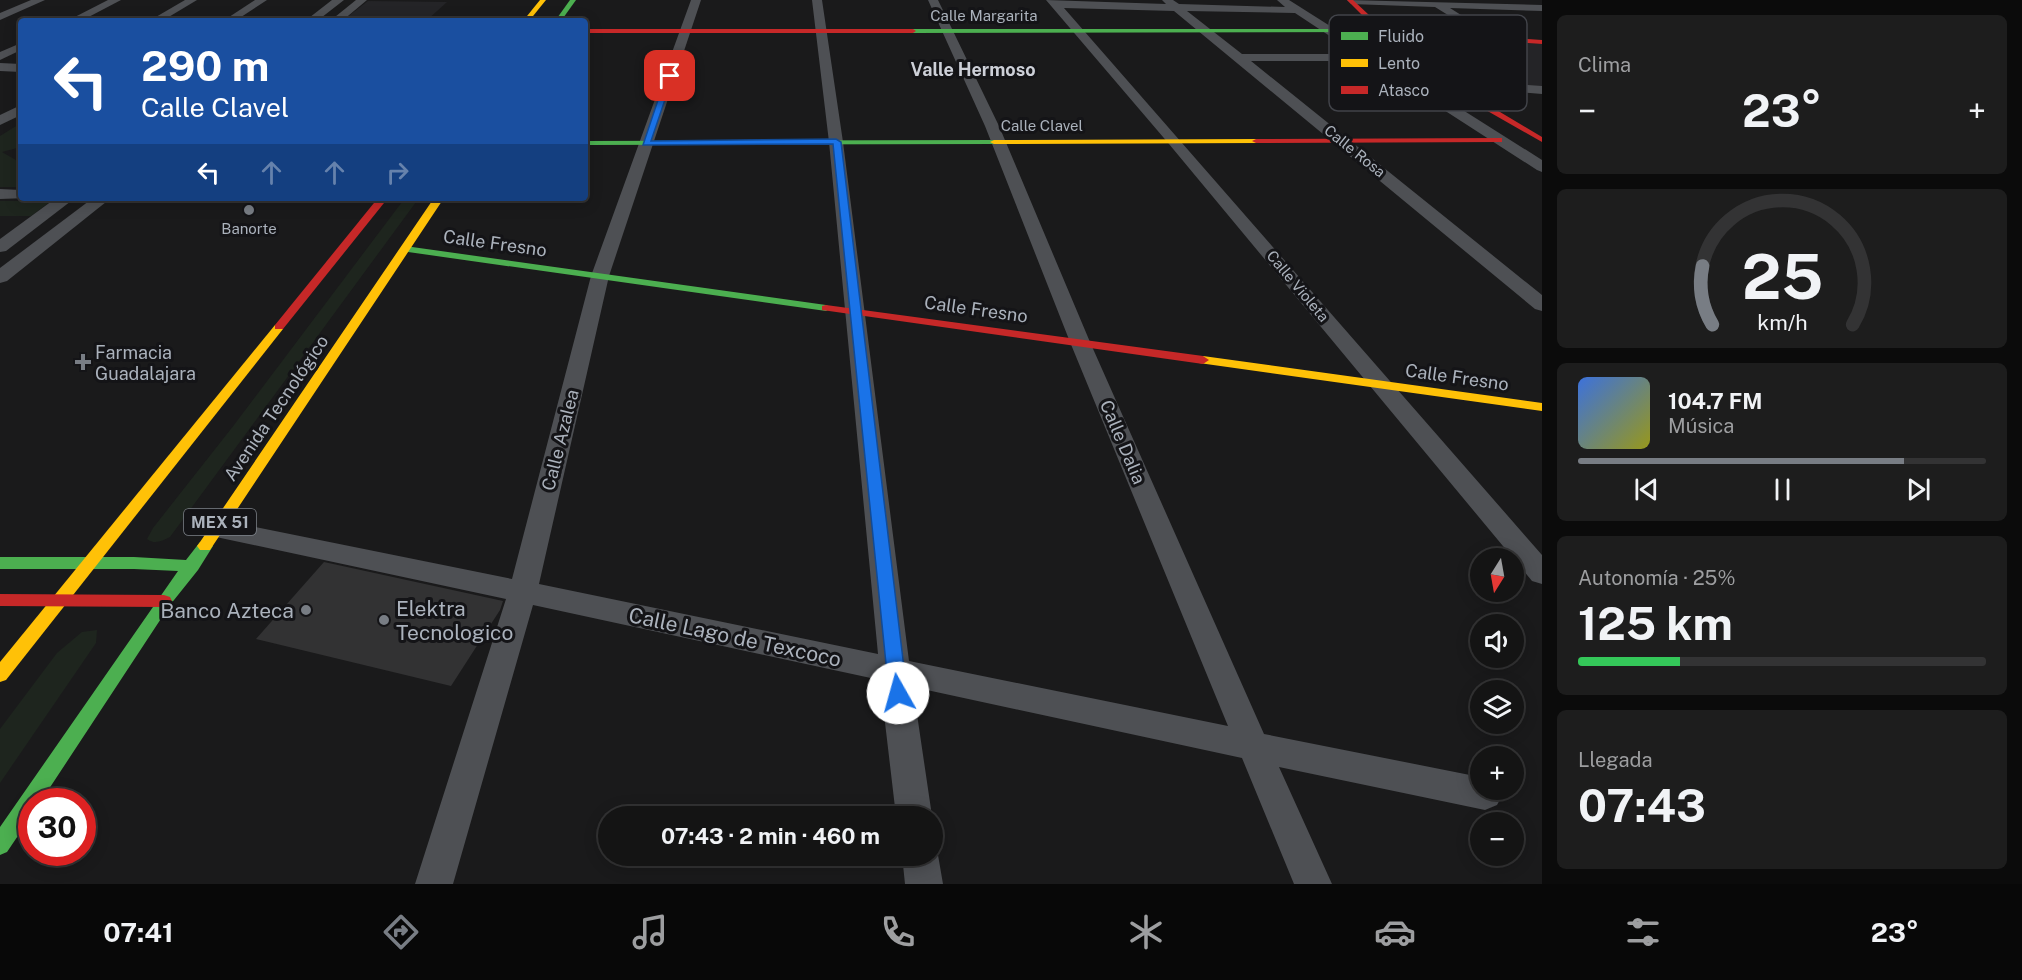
<!DOCTYPE html>
<html lang="es">
<head>
<meta charset="utf-8">
<style>
  :root { --surface:#141414; --page:#1d1d1d; --text:#f1f3f6; --muted:#9d9ea0; --line:#333334; --accent:#787d84 }
  body { margin:0; font-family:"Public Sans",sans-serif; background:var(--page); color:var(--text); height:100vh; display:flex; flex-direction:column; font-size:22px; white-space:nowrap }
  * { box-sizing:border-box; margin:0 }
  p { font-size:20px; color:var(--muted) }
  .icon { flex:none; width:33px; height:33px; fill:none; stroke:currentColor; stroke-width:2; stroke-linecap:round; stroke-linejoin:round }
  .map { position:relative; flex:1; overflow:hidden }
  .drawer { display:flex; flex-direction:column; gap:15px; padding:15px; background:#0b0b0b; width:480px }
  .drawer>* { flex:none }
  .banner { position:absolute; left:18px; top:18px; width:570px; height:183px; border-radius:6px; box-shadow:0 3px 15px #0003,0 0 0 2px var(--line); background:#1a4fa0; color:#fff; overflow:hidden }
  .needle { width:39px; rotate:191deg }
  .tools { position:absolute; left:1470px; top:548px; display:grid; gap:12px }
  .tools a { display:grid; place-items:center; width:54px; height:54px; border-radius:50%; background:var(--surface); box-shadow:0 3px 15px #0003,0 0 0 2px var(--line); font-size:30px }
  .speed { position:absolute; left:18px; top:788px; display:flex; gap:12px; font-size:30px; font-weight:700; text-align:center }
  .speed>* { display:grid; place-content:center; width:78px; height:78px; border-radius:50%; background:var(--surface); box-shadow:0 3px 15px #0003,0 0 0 2px var(--line); line-height:1 }
  .speed .limit { border:9px solid #d22; background:#fff; color:#111 }
  .pin { position:absolute; display:grid; place-items:center; width:51px; height:51px; color:#fff; margin:-26px; border-radius:12px; box-shadow:0 3px 9px #0006 }
  .me { position:absolute; width:66px; margin:-33px; rotate:353deg; stroke-linejoin:round; filter:drop-shadow(0 0 4px #0008) }
  .turn { display:flex; align-items:center; gap:21px; height:126px; padding:0 24px; font-size:27px }
  .turn .icon { width:78px; height:78px; stroke-width:2.5 }
  .turn b { display:block; font-size:42px; line-height:51px }
  .lanes { display:flex; align-items:center; height:57px; padding:0 24px; background:#0003; justify-content:center; gap:30px; direction:ltr }
  .lanes .off { opacity:.35 }
  .big { font-size:45px; font-weight:700; line-height:1.1 }
  .drawer .widget { flex:1; display:flex; flex-direction:column; justify-content:center; gap:9px; min-width:0; padding:0 21px; border-radius:9px; background:var(--page) }
  .drawer .dial { align-items:center; gap:0 }
  .dial svg { height:156px; overflow:visible; fill:none; stroke:var(--line); stroke-width:7; stroke-linecap:round; text-anchor:middle }
  .dial text { fill:var(--text); stroke:none }
  .song { display:flex; align-items:center; gap:18px }
  .cover { width:72px; height:72px; border-radius:9px; background:linear-gradient(135deg,hsl(220 70% 55%),hsl(60 70% 35%)) }
  .played { height:6px; border-radius:3px; background:linear-gradient(90deg,var(--accent) 80%,var(--line) 80%) }
  .keys { display:flex; justify-content:space-around; direction:ltr }
  .heat { display:flex; justify-content:space-between; align-items:center; font-size:33px; direction:ltr }
  .charge { height:9px; border-radius:4px; background:linear-gradient(90deg,#34c759 25%,var(--line) 0) }
  .trip { position:absolute; left:598px; top:806px; width:345px; height:60px; border-radius:30px; background:var(--surface); box-shadow:0 3px 15px #0003,0 0 0 2px var(--line); font-weight:700; line-height:60px; text-align:center }
  .dock { display:flex; height:96px; justify-content:space-around; align-items:center; background:#080808; color:var(--muted) }
  .dock .icon { width:42px; height:42px }
  .dock .selected { color:var(--accent) }
  .dock b { font-size:27px; color:var(--text) }
  main { display:flex; flex:1; min-height:0 }
  .map>svg:first-child { display:block }
  .built { fill:#242427 }
  .green { fill:#1e251e }
  .building { fill:#323233 }
  .lines { fill:none; stroke-linecap:round; stroke-linejoin:round }
  .street { fill:#4e5054; fill-rule:evenodd }
  .fast { fill:#4caf50; fill-rule:evenodd }
  .slow { fill:#ffc107; fill-rule:evenodd }
  .jam { fill:#c62828; fill-rule:evenodd }
  .route { fill:#1a73e8; stroke:#114b97; stroke-width:1.5 }
  .poi-dot { fill:#787d84; stroke:#141417; stroke-width:2 }
  .labels { text-anchor:middle; dominant-baseline:central; stroke-width:6; stroke-linejoin:round; paint-order:stroke }
  .far-street-label { font-size:15px; fill:#abb2bc; stroke:#141417 }
  .far-poi-label { font-size:15px; fill:#abb2bc; stroke:#141417 }
  .shield { fill:#141417; stroke:#7e838a; stroke-width:1.5 }
  .shield-label { font-size:16px; font-weight:bold; fill:#abb2bc }
  .far-quarter-label { font-size:18px; font-weight:bold; fill:#cdd0d8; stroke:#141417 }
  .street-label { font-size:18px; fill:#abb2bc; stroke:#141417 }
  .poi-label { font-size:18px; fill:#abb2bc; stroke:#141417; text-anchor:start }
  .near-poi-label { font-size:21px; fill:#abb2bc; stroke:#141417; text-anchor:start }
  .near-street-label { font-size:21px; fill:#abb2bc; stroke:#141417 }
  .key { fill:#141417; stroke:#414349; stroke-width:1.5 }
  .key-label { font-size:16px; fill:#abb2bc }
</style>
</head>
<body>
<main>
<div class="map">
<svg width="1542" height="884" viewBox="0 0 1542 884">
  <rect width="100%" height="100%" fill="#1a1a1b"/>
  <!-- built -->
  <g class="built">
    <polygon points="368,1 447,2 426,21 342,21"/>
    <polygon points="1395,34 1542,44 1542,87 1448,80"/>
  </g>
  <!-- green -->
  <g class="green">
    <polygon points="21,123 21,147 2,152 21,163 21,187 0,187 0,136"/>
    <path d="M405 198H419L170 537C162 541 155 545 147 539L153 528 234 425Z"/>
    <polygon points="0,201 51,201 31,216 0,216"/>
    <polygon points="97,630 96,643 0,783 0,729 57,653 82,632"/>
  </g>
  <!-- building -->
  <polygon class="building" points="324,562 503,601 500,610 451,686 256,639"/>
  <g class="lines">
    <!-- street -->
    <g class="street">
      <polygon points="31,0 45,0 0,20 0,13"/>
      <polygon points="108,0 121,0 81,21 67,21"/>
      <polygon points="185,0 197,0 162,21 149,21"/>
      <polygon points="255,0 267,0 235,21 223,21"/>
      <polygon points="332,0 344,0 317,21 305,21"/>
      <polygon points="356,0 367,0 342,21 330,21"/>
      <polygon points="691,0 701,0 609,276 539,584 878,654 829,142 812,0 822,0 843,142 909,661 1228,726 1070,342 985,126 928,0 938,0 999,126 1090,342 1264,734 1480,777 1480,789 1500,789 1503,794 1497,805 1485,810 1279,767 1332,884 1294,884 1242,758 913,687 932,816 896,816 880,680 533,605 453,884 415,884 506,599 216,537 207,535 203,528 207,521 216,519 512,579 591,276"/>
      <path d="M1046 0 1166 4 1162 0H1173L1179 4 1285 7 1277 0H1289L1542 160V172L1537 170 1368 61H1251L1542 295V311L1535 309 1174 11 1064 8 1542 555V584L1532 581 1169 144ZM1187 11 1295 13 1357 54H1242Z"/>
      <polygon points="1347,0 1542,5 1542,11 1450,8 1494,36 1494,40 1490,41 1435,7 1351,4"/>
      <polygon points="21,43 21,50 0,60 0,52"/>
      <polygon points="0,63 21,64 21,72 0,71"/>
      <polygon points="1445,79 1542,86 1542,94 1441,86 1439,83 1441,80"/>
      <polygon points="21,105 21,115 0,125 0,115"/>
      <polygon points="0,189 21,190 21,198 27,198 0,199"/>
      <polygon points="56,198 75,198 6,251 0,252 0,239"/>
      <polygon points="93,198 111,198 7,281 0,283 0,268"/>
      <polygon points="933,842 938,855 943,884 905,884 902,855 933,855"/>
    </g>
    <!-- fast -->
    <g class="fast">
      <polygon points="570,0 576,0 561,21 555,21"/>
      <polygon points="1368,29 1370,32 913,33 910,31 913,29"/>
      <polygon points="997,140 998,142 994,144 585,145 585,141"/>
      <polygon points="405,246 826,305 832,308 826,311 401,251 401,247"/>
      <polygon points="205,541 210,542 213,546 198,570 170,605 41,801 32,801 32,815 7,852 0,855 0,827 178,571 134,569 0,569 0,557 134,557 186,560 200,542"/>
    </g>
    <!-- slow -->
    <g class="slow">
      <polygon points="540,0 546,0 529,21 523,21"/>
      <polygon points="1256,139 1260,141 1259,143 994,144 990,142 994,140"/>
      <polygon points="434,198 444,198 210,550 200,550 197,546 200,542"/>
      <polygon points="279,324 283,325 283,329 6,680 0,682 0,662 275,325"/>
      <polygon points="1203,356 1542,403 1542,411 1199,363 1197,360 1199,357"/>
    </g>
    <!-- jam -->
    <g class="jam">
      <polygon points="1347,0 1353,0 1385,30 1542,40 1542,44 1390,34 1448,81 1542,137 1542,142 1442,85 1381,34 1366,32 1368,29 1377,30"/>
      <polygon points="585,29 913,29 916,31 913,33 585,33"/>
      <polygon points="1499,138 1502,138 1502,142 1256,143 1252,141 1256,139"/>
      <polygon points="378,198 388,198 283,329 275,329 275,325"/>
      <polygon points="826,305 1203,356 1209,360 1203,364 822,310 822,306"/>
      <polygon points="0,594 164,595 170,597 172,601 170,605 164,607 0,606"/>
    </g>
  </g>
  <!-- route -->
  <polygon class="route" points="670,74 673,76 651,141 836,139 841,142 907,693 904,698 898,700 891,698 889,693 833,144 643,145 666,76"/>
  <!-- markers -->
  <g class="poi-dot">
    <circle cx="249" cy="210" r="6"/>
    <path d="M80 353h6v6h6v6h-6v6h-6v-6h-6v-6h6z"/>
    <circle cx="306" cy="610" r="6"/>
    <circle cx="384" cy="620" r="6"/>
  </g>
  <g class="labels">
    <!-- far-street labels -->
    <g class="far-street-label">
      <text x="984" y="15">Calle Margarita</text>
      <text x="1042" y="125">Calle Clavel</text>
      <text transform="translate(1355 151) rotate(39)">Calle Rosa</text>
      <text transform="translate(1298 286) rotate(50)">Calle Violeta</text>
    </g>
    <!-- far-poi labels -->
    <g class="far-poi-label">
      <text x="249" y="228">Banorte</text>
    </g>
    <!-- shield labels -->
    <rect class="shield" x="184" y="509" width="72" height="26" rx="4.5"/>
    <g class="shield-label">
      <text x="220" y="522">MEX 51</text>
    </g>
    <!-- far-quarter labels -->
    <g class="far-quarter-label">
      <text x="973" y="69">Valle Hermoso</text>
    </g>
    <!-- street labels -->
    <g class="street-label">
      <text transform="translate(495 243) rotate(8)">Calle Fresno</text>
      <text transform="translate(976 309) rotate(8)">Calle Fresno</text>
      <text transform="translate(1457 377) rotate(8)">Calle Fresno</text>
      <text transform="translate(276 408) rotate(-56)">Avenida Tecnológico</text>
      <text transform="translate(560 440) rotate(-76)">Calle Azalea</text>
      <text transform="translate(1123 442) rotate(67)">Calle Dalia</text>
    </g>
    <!-- poi labels -->
    <g class="poi-label">
      <text x="95" y="352">Farmacia<tspan x="95" dy="21">Guadalajara</tspan></text>
    </g>
    <!-- near-poi labels -->
    <g class="near-poi-label">
      <text x="396" y="608">Elektra<tspan x="396" dy="24">Tecnologico</tspan></text>
      <text x="294" y="610" text-anchor="end">Banco Azteca</text>
    </g>
    <!-- near-street labels -->
    <g class="near-street-label">
      <text transform="translate(735 637) rotate(12)">Calle Lago de Texcoco</text>
    </g>
  </g>
  <!-- legend -->
  <rect x="1329" y="15" width="198" height="96" rx="9" class="key"/>
  <rect x="1341" y="32" width="27" height="8" fill="#4caf50"/>
  <rect x="1341" y="59" width="27" height="8" fill="#ffc107"/>
  <rect x="1341" y="86" width="27" height="8" fill="#c62828"/>
  <g class="key-label">
    <text x="1378" y="42">Fluido</text>
    <text x="1378" y="69">Lento</text>
    <text x="1378" y="96">Atasco</text>
  </g>
</svg>
<div class="tools">
<a><svg class="needle" viewBox="-14 -14 28 28"><path d="M0-13l5 13h-10z" fill="#e53935"/><path d="M0 13l5-13h-10z" fill="#9d9ea0"/></svg></a>
<a><svg class="icon" aria-label="sound" viewBox="0 0 24 24"><path d="M4 9h4l5-4v14l-5-4H4zM17 9q2 3 0 6"/></svg></a>
<a><svg class="icon" aria-label="layers" viewBox="0 0 24 24"><path d="M12 4l9 5-9 5-9-5zM3 14l9 5 9-5"/></svg></a>
<a>+</a>
<a>−</a>
</div>
<div class="speed"><div class="limit">30</div></div>
<div class="pin" style="left:670px;top:76px;background:#d93025"><svg class="icon" aria-label="arrive" viewBox="0 0 24 24"><path d="M6 21V4h12l-3 4 3 4H6"/></svg></div>
<svg class="me" style="left:898px;top:693px" viewBox="-20 -20 40 40"><circle r="19" fill="#fff"/><path d="M0-13L10 11 0 6-10 11z" fill="#1a73e8"/></svg>
<div class="trip">07:43 · 2 min · 460 m</div>
<div class="banner">
<div class="turn"><svg class="icon" aria-label="left" viewBox="0 0 24 24"><path d="M17 20v-9H6M10 6l-5 5 5 5"/></svg><div><b>290 m</b>Calle Clavel</div></div>
<div class="lanes"><svg class="icon" aria-label="left" viewBox="0 0 24 24"><path d="M17 20v-9H6M10 6l-5 5 5 5"/></svg><svg class="icon off" aria-label="ahead" viewBox="0 0 24 24"><path d="M12 20V5M6 11l6-6 6 6"/></svg><svg class="icon off" aria-label="ahead" viewBox="0 0 24 24"><path d="M12 20V5M6 11l6-6 6 6"/></svg><svg class="icon off" aria-label="right" viewBox="0 0 24 24"><path d="M7 20v-9h11M14 6l5 5-5 5"/></svg></div>
</div>
</div>
<section class="drawer">
<div class="widget"><p>Clima</p>
<div class="heat"><a>−</a><b class="big">23°</b><a>+</a></div>
</div>
<div class="widget dial"><svg viewBox="0 0 100 80">
<path d="M14 69A42 42 0 1 1 86 69"/>
<path d="M14 69A42 42 0 0 1 9 39" stroke="#787d84"/>
<text x="50" y="56" font-size="32" font-weight="700">25</text>
<text x="50" y="72" font-size="11">km/h</text>
</svg></div>
<div class="widget">
<div class="song"><i class="cover"></i><div><b>104.7 FM</b><p>Música</p></div></div>
<div class="played"></div>
<div class="keys"><svg class="icon" aria-label="previous" viewBox="0 0 24 24"><path d="M18 5L8 12l10 7zM5 5v14"/></svg><svg class="icon" aria-label="pause" viewBox="0 0 24 24"><path d="M8 5v14M16 5v14"/></svg><svg class="icon" aria-label="next" viewBox="0 0 24 24"><path d="M6 5l10 7-10 7zM19 5v14"/></svg></div>
</div>
<div class="widget"><p>Autonomía · 25%</p><b class="big">125 km</b><div class="charge"></div></div>
<div class="widget"><p>Llegada</p><b class="big">07:43</b></div>
</section>
</main>
<nav class="dock">
<b>07:41</b>
<svg class="icon selected" aria-label="directions" viewBox="0 0 24 24"><path d="M12 3l9 9-9 9-9-9zM9 14v-3h6M13 9l2 2-2 2"/></svg>
<svg class="icon" aria-label="music" viewBox="0 0 24 24"><path d="M9 18V5l10-2v13"/><circle cx="6" cy="18" r="3"/><circle cx="16" cy="16" r="3"/></svg>
<svg class="icon" aria-label="phone" viewBox="0 0 24 24"><path d="M5 4h4l2 5-3 2q2 4 5 5l2-3 5 2v4C11 20 4 13 5 4z"/></svg>
<svg class="icon" aria-label="climate" viewBox="0 0 24 24"><path d="M12 3v18M4 7l16 10M4 17L20 7"/></svg>
<svg class="icon" aria-label="car" viewBox="0 0 24 24"><path d="M5 17H2v-5l4-1 3-4h7l3 4 3 1v5h-3M9 17h6M6 11h13"/><circle cx="7" cy="17" r="2"/><circle cx="17" cy="17" r="2"/></svg>
<svg class="icon" aria-label="filters" viewBox="0 0 24 24"><path d="M4 7h16M4 17h16"/><circle cx="9" cy="7" r="2"/><circle cx="15" cy="17" r="2"/></svg>
<b>23°</b>
</nav>
</body>
</html>
